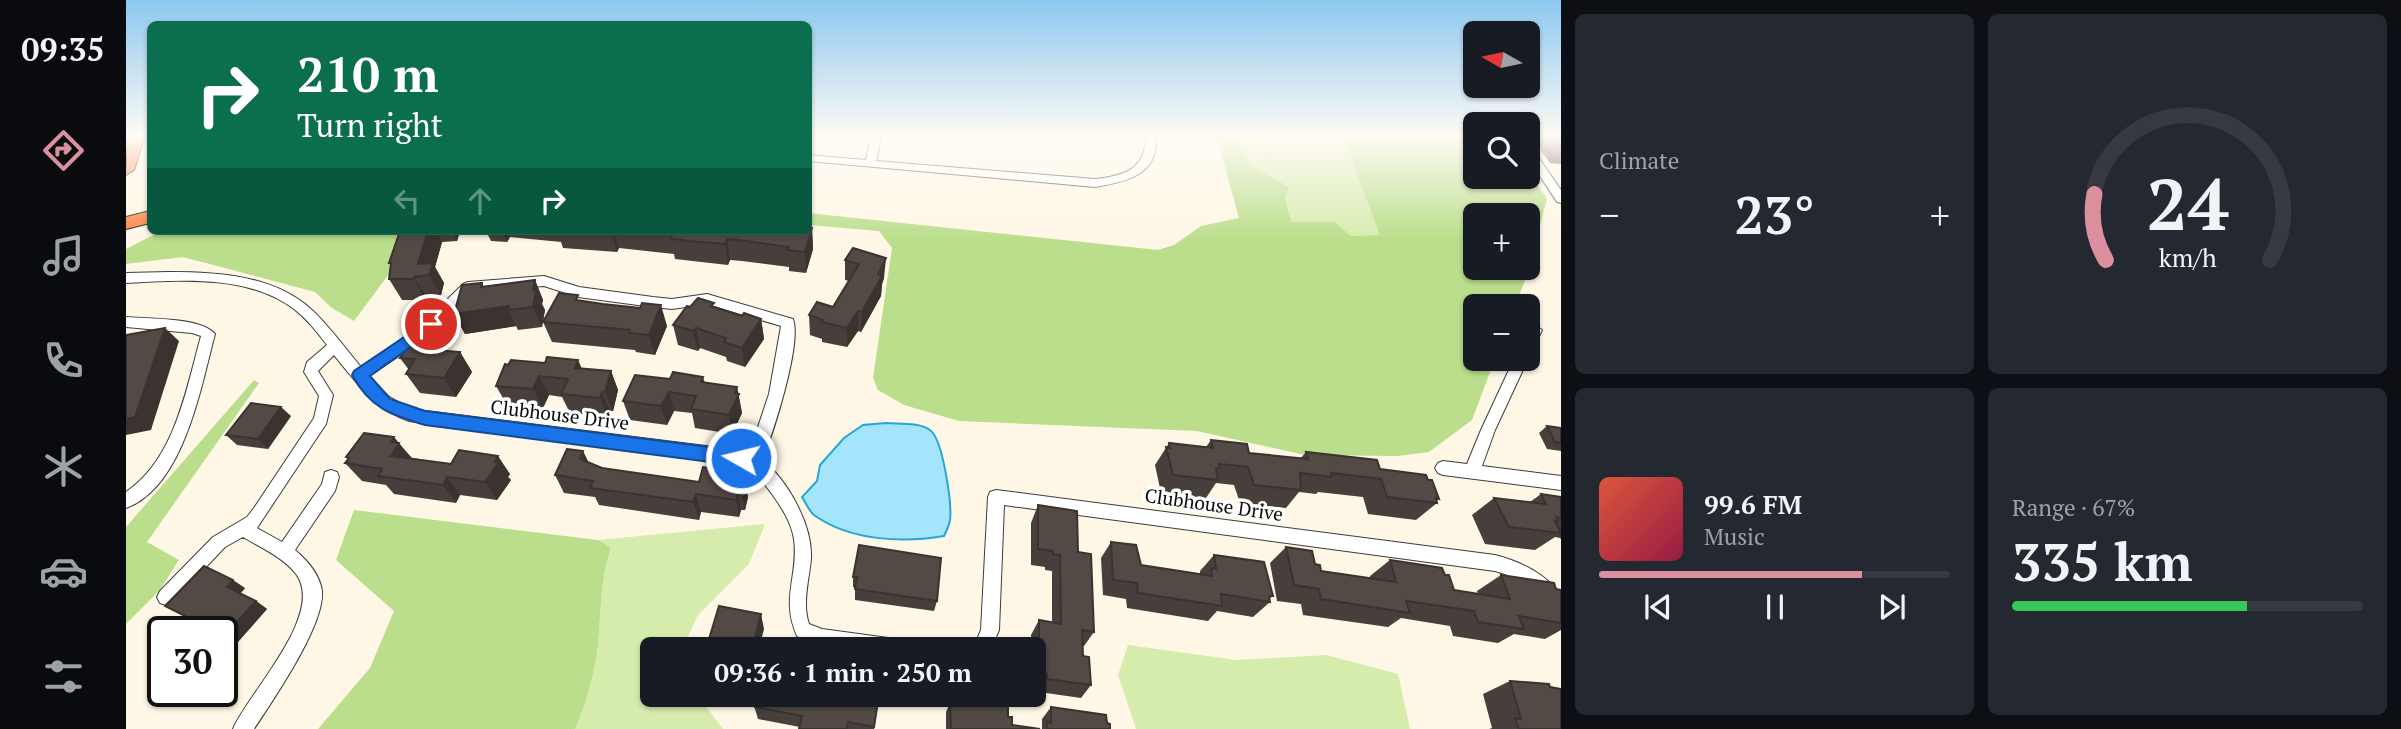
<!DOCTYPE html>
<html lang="en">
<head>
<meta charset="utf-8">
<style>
  :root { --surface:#171b24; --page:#242831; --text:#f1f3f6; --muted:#9ea1a6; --line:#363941; --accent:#dc909f }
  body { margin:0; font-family:"PT Serif",serif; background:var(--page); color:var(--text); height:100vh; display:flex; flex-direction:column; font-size:26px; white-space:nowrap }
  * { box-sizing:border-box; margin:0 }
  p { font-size:23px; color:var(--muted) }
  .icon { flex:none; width:38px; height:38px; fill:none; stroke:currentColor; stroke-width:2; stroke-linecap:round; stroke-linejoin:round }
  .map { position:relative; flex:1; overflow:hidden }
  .panel { display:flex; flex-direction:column; gap:14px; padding:14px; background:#0d0f14; width:840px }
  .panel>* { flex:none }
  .guide { position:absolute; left:21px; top:21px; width:665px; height:214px; border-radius:10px; box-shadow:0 2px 5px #0004; background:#0b6e4f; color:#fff; overflow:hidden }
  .needle { width:46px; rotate:279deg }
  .controls { position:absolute; left:1337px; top:21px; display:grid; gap:14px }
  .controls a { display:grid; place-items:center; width:77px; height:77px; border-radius:10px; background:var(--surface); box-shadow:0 2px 5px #0004; font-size:35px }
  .speed { position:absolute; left:21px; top:616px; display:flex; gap:14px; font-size:35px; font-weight:700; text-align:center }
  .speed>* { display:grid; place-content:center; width:91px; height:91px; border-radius:50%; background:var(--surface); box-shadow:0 2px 5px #0004; line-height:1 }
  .speed .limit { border:4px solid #111; border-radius:10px; background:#fff; color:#111 }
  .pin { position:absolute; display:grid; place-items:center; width:60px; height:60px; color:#fff; margin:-30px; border:4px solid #fff; border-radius:50%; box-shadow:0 2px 7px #0007 }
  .me { position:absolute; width:77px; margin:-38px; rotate:278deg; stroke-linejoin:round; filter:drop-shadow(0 0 5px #0008) }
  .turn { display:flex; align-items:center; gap:24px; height:147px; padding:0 35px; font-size:32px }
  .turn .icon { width:91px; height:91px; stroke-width:2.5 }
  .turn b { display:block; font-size:49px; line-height:60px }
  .lanes { display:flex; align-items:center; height:66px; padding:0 35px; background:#0003; justify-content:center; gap:35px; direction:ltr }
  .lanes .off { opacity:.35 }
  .big { font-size:52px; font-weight:700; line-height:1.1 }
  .panel .tile { flex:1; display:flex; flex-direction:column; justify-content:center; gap:10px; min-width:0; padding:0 24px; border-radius:10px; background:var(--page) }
  .panel .dial { align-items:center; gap:0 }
  .dial svg { height:182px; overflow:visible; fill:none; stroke:var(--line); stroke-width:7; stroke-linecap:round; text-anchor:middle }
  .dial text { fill:var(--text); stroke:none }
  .song { display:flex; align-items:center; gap:21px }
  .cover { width:84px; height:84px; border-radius:10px; background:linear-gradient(135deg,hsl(10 70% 55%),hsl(340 70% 35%)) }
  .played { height:7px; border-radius:4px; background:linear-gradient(90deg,var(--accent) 75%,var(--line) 75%) }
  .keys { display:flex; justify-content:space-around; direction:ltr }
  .heat { display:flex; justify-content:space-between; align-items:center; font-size:38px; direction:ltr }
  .charge { height:10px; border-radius:5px; background:linear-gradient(90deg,#34c759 67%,var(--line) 0) }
  .panel .tiles { flex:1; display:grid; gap:14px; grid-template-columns:repeat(2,1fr) }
  .trip { position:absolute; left:514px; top:637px; width:406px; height:70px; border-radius:10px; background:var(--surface); box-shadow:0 2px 5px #0004; font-weight:700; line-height:70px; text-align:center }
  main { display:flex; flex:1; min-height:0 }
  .dock { display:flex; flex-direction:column; width:126px; justify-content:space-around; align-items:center; background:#090b0e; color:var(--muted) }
  .dock .icon { width:49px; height:49px }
  .dock .active { color:var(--accent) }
  .dock b { font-size:32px; color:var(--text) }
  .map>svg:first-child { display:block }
  .green { fill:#d5ecad }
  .forest { fill:#bade8b; fill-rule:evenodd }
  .water { fill:#a5e5fc; stroke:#26a6d8; stroke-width:2 }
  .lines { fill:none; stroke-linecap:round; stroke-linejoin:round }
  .minor-casing { stroke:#3c3c3c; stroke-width:2 }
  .highway-casing { stroke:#1a1a1a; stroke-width:2 }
  .minor { fill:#fff; fill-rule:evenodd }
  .highway { fill:#ff8344; fill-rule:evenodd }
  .wall { fill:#473f3b }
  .shaded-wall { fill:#3a3330 }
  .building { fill:#534945; stroke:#3a3330; stroke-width:2 }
  .route { fill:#1a73e8; stroke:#114b97; stroke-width:2 }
  .labels { text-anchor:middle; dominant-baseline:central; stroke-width:7; stroke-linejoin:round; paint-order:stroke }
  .street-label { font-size:19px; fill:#090909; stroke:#fff }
</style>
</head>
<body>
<main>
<nav class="dock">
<b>09:35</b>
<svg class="icon active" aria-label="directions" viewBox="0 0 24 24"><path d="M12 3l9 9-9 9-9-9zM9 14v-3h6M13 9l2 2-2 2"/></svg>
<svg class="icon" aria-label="music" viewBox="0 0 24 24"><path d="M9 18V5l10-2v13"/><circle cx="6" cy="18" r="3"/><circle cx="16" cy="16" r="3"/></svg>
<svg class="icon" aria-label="phone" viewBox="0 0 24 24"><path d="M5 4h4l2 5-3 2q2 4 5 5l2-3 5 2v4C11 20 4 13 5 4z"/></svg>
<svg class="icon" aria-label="climate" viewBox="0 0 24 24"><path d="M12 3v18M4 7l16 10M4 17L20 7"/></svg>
<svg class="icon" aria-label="car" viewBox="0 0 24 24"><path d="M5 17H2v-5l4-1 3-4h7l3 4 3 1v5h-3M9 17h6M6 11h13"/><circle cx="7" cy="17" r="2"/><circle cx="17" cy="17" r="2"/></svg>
<svg class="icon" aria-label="filters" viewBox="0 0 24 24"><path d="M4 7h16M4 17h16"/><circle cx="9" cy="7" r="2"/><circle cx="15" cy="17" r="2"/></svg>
</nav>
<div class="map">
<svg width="1435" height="729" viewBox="0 0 1435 729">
  <rect width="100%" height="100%" fill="#fff7e6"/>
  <!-- green -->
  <g class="green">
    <polygon points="1110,138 1218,138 1255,235 1225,236 1209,222 1165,222 1159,198 1163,187 1125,165"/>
    <path d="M639 524 623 564 572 615 556 649H527V695H571L597 729H449C460 704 469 673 472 645 475 612 474 580 485 549L472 540Z"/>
    <polygon points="1002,645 1110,660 1201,655 1272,674 1284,729 1010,729 992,675"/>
  </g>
  <!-- forest -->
  <g class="forest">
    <path d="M1091 138H1110L1125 165 1163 187 1159 198 1165 222H1209L1225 236 1254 235 1218 138H1349V177H1402V172L1421 199 1400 278 1389 306H1349V359H1369L1346 420 1303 452 1272 456 1179 455 1071 431 833 421 778 405 752 390 747 378 766 248 753 231 683 225 682 213 1032 250 1048 245 1075 226 1113 218ZM1349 215H1402V268H1349Z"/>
    <polygon points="35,231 295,231 228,321 206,308 189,292 57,257 0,264 0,249"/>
    <polygon points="128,380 133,383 21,542 53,560 33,591 0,624 0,527"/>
    <path d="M228 510 472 540 485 548C474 580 475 612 472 645 469 673 460 704 449 729H192L244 668 268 611 210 560Z"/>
  </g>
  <!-- water -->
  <path class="water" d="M760 423C773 424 793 422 804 430 817 439 826 504 824 520 823 526 820 532 818 536 777 543 724 541 688 515 683 511 680 503 676 497L691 481 694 465 718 438 737 425Z"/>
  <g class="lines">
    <defs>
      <g id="minor">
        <path d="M745 138H755L750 161 969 179C997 176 1019 170 1020 138H1030C1032 175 1000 182 969 187L682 161V155L740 160Z"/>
        <polygon points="1402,147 1406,148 1435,190 1435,203 1431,202 1402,158"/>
        <path d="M43 272C91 272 148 275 186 310 204 327 219 348 235 367L290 330 337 284 342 282 418 276 453 287 527 297 546 299 581 294 667 319C676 344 647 434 636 460 662 480 687 526 685 559 683 580 676 603 683 624L696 629 777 640 783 643 786 649H712L695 647 671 636C654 598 673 575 668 539 665 522 656 508 646 494 632 475 628 469 604 463L283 421C250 410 229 381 208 355L192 371 207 395 200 424 131 528 156 542 196 484 199 472 205 470 211 472 213 477 209 491 169 550C181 560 194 575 196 591 199 625 147 700 128 729H107C123 692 200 614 170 574 157 557 135 548 117 537L99 547 46 603 40 605 34 603 31 597 34 591 87 537 121 517 128 508 188 418 193 396 178 372 181 362 201 345C191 332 181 319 168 309 121 274 55 280 0 283V273ZM418 286 452 297 527 307 546 309 581 304 655 326 643 394 623 454 604 449 284 409 262 396 243 376 300 338 345 291Z"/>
        <path d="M0 317C22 319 75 317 89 334 75 386 58 487 0 508V492C49 459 60 390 75 336L66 333 0 327Z"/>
        <polygon points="1409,325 1416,330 1407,349 1402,350 1402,331 1404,326"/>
        <polygon points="1388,359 1402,359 1369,430 1356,466 1435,476 1435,490 1317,475 1312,473 1309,468 1312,463 1317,461 1341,464 1355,430"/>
        <path d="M870 490 1369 555C1396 562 1418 573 1435 595V621C1426 617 1423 607 1417 600 1404 585 1388 576 1369 571L878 505 873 630 865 649H847L855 630 862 497 864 492Z"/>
      </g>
      <g id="highway">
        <polygon points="2,138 18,138 8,170 0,175"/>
        <polygon points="24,211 24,223 0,229 0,217"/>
      </g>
    </defs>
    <!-- minor casing -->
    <use href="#minor" class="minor-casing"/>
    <!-- highway casing -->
    <use href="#highway" class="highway-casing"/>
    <!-- minor -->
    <use href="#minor" class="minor"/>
    <!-- highway -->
    <use href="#highway" class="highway"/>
  </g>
  <!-- wall -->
  <g class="wall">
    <polygon points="1406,138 1435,138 1435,164 1424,163"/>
    <polygon points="686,228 687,249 680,273 663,271 663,267 616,261 604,260 602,265 549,259 548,254 493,248 491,252 437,248 435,242 384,237 381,242 365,241 360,231 682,231"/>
    <polygon points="274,231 334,231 331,241 316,242 309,267 318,283 315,295 301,297 300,300 276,300 263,279 265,266 263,263"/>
    <polygon points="727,248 758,278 756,284 755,296 735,332 732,331 721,347 696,342 696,339 684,335 683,315 707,307 723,281 719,280 719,260"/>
    <polygon points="409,280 417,300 416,304 419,310 416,327 392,330 390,326 339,334 328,314 356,283 358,287"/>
    <polygon points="455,301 541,326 529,355 510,352 509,350 426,342 417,322"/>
    <polygon points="564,307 588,307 616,316 635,319 638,339 619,367 601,361 600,357 574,348 572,351 552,345 547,325"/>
    <polygon points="304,342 308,350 334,352 346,372 330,397 294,393 280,374 283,370 274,358"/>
    <polygon points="379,364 485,371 492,390 487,411 484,411 481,417 444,413 436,397 423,395 417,408 381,405 370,386"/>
    <polygon points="577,377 579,383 611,387 616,413 606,434 569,428 566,413 548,411 541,425 504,420 497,401 544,379"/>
    <polygon points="165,416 142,449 111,445 100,435"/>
    <polygon points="1421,426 1435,428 1435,451 1421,449 1413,433"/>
    <polygon points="1085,440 1123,453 1174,459 1180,452 1302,480 1313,499 1310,501 1311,503 1290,520 1242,514 1237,497 1192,492 1190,494 1173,492 1160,508 1114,503 1108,485 1090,483 1080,498 1035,493 1029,465 1043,443 1080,447"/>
    <polygon points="272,443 286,458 384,474 382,477 385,480 371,500 334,495 330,503 268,494 260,485 236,481 219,463 222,459 220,457"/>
    <polygon points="463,462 476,468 573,482 617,472 622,497 619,510 615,510 613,517 575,512 573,520 473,505 469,497 438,493 429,475"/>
    <polygon points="1415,494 1435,497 1435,539 1434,538 1429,537 1409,550 1359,544 1346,515 1368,498 1404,502"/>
    <polygon points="912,505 952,552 968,632 958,646 957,646 957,656 965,685 955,698 913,692 913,687 908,686 908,649 905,649 905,635 913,620 926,622 926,571 919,570 919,567 905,565 905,523"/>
    <polygon points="985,542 1015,565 1074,574 1074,571 1088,555 1147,596 1143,599 1144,602 1127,617 1091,611 1082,621 1001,608 1000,599 977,595 975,558"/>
    <polygon points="1160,547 1189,564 1195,571 1244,578 1244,576 1264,560 1319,575 1328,590 1352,594 1351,591 1375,575 1430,589 1435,590 1435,630 1419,639 1388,634 1372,643 1327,636 1324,626 1275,618 1262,627 1177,615 1175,604 1151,601 1144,563"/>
    <polygon points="727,577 811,601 808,611 729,600 729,588 727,587"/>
    <polygon points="119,588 114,594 130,601 141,609 111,643 96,636 96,632 88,632 39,606"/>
    <polygon points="1384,681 1424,687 1435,729 1363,729 1366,728 1357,694"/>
    <polygon points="753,695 748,729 673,729 674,727 632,719 626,699 719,700"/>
    <polygon points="827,695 846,695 882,717 886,725 914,729 820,729 820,712"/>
    <polygon points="925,707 981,723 984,729 916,729 916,719"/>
  </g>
  <!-- shaded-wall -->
  <g class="shaded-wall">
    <polygon points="686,228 687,249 680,273 679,252"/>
    <polygon points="302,231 310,231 316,242 309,267 318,283 315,295 303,275 292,264"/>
    <polygon points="326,231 334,231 331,241"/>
    <polygon points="376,231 381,231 384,237 381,242"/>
    <polygon points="485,231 487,231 493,248 491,252"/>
    <polygon points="601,239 604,260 602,265 599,244"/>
    <polygon points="760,258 758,278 756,284 755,296 735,332 736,312"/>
    <polygon points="288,277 301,297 300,300 288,279"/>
    <polygon points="409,280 417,300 416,304 419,310 416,327 407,307 407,290"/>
    <polygon points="535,305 541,326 529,355 523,335"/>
    <polygon points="383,306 382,310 390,326 339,334 328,314"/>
    <polygon points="732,311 732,331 721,347 721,328"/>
    <polygon points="635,319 638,339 619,367 616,348"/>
    <polygon points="39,328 53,341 25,430 0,435 0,419"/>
    <polygon points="570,328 574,348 572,351 567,331"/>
    <polygon points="304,342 316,362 300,349"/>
    <polygon points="334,352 346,372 330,397 318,378"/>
    <polygon points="452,360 461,380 449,368"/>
    <polygon points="485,371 492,390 487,411 479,392"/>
    <polygon points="413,376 423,395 417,408 407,389"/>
    <polygon points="611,387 616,413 606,434 603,415"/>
    <polygon points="476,392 484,411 481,417 474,398"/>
    <polygon points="543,392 548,411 541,425 535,406"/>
    <polygon points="155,407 165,416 142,449 132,439"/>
    <polygon points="268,437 288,461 265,456 265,442"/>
    <polygon points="457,451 466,469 454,459"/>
    <polygon points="372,456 384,474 382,477 385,480 371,500 359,482"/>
    <polygon points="617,472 622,497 619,510 615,493 615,479"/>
    <polygon points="321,477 334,495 330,503 317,485"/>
    <polygon points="612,492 615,510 613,517 610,500"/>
    <polygon points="570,494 575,512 573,520 567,502"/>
    <polygon points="107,580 119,588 113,595 101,587"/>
    <polygon points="130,601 141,609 111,643 98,636"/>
    <polygon points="635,614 638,629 633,649 626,649"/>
  </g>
  <!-- building -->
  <g class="building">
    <polygon points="1412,138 1435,138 1435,159 1428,159"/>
    <polygon points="682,228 686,228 679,252 662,250 663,247 613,240 601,239 599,244 562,241 544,238 546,234 519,231 682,231"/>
    <polygon points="274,231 302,231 292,264 307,263 303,275 288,277 288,279 263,279 265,263 263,263"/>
    <polygon points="727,248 760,258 752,274 756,276 736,312 732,311 721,328 696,322 697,320 683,315 691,302 707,307 733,264 719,260"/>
    <polygon points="409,280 407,290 410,290 407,307 382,310 383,306 328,314 336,285 356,283 355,287"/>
    <polygon points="433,293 452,295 450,300 477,304 514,308 516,303 535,305 523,335 503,333 504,330 417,322"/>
    <polygon points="572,298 588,303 585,306 616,316 618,313 635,319 616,348 598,342 600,338 570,328 567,331 547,325 561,306 564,307"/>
    <polygon points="39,328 9,417 0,419 0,335"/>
    <polygon points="285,341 304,342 300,349 334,352 318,378 280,374 289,359 274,358"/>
    <polygon points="421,357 452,360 449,368 485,371 479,392 476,392 474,398 435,394 442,379 413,376 407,389 370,386 379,364 382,365 385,360 419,363"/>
    <polygon points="547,372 577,377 575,382 611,387 609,393 613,394 603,415 565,409 570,396 543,392 535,406 497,401 509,375 544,379"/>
    <polygon points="125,403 155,407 132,439 100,435"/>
    <polygon points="1421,426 1435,428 1435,443 1429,442"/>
    <polygon points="238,433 268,437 265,442 273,443 265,456 325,464 333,450 372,456 369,462 373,462 359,482 321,477 317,485 252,476 256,469 219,463 223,458 220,457"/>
    <polygon points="1085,440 1121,444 1123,453 1182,459 1180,452 1251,460 1254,469 1300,475 1302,480 1306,480 1313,499 1310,498 1311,503 1261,497 1255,479 1205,473 1206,477 1174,473 1175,490 1128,485 1122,467 1093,464 1094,468 1090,468 1092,480 1047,475 1040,447 1044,448 1043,443 1087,448"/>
    <polygon points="441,449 457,451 454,459 476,468 573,482 577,467 617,472 615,479 619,479 615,493 612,492 610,500 570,494 567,502 464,488 467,481 429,475"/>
    <polygon points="1415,494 1435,497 1435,518 1430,517 1432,521 1429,521 1435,533 1383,527 1368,498 1420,504"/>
    <polygon points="912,505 951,511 952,552 965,554 968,632 956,630 957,656 963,657 965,685 921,679 921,674 913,673 913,620 935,624 934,555 927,554 927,551 912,549"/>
    <polygon points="985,542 1010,545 1015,565 1086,576 1085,568 1090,569 1088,555 1138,562 1147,596 1143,596 1144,602 1095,594 1096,606 1012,593 1011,583 987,580"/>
    <polygon points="733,545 815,558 811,601 729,589 731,577 727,577"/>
    <polygon points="1160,547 1186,551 1189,564 1194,565 1195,571 1270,582 1264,560 1316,568 1319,575 1323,575 1328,590 1384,599 1375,575 1428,583 1430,589 1435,590 1435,623 1393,616 1398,629 1352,622 1348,611 1280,601 1284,613 1195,599 1193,589 1168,585"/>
    <polygon points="78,566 107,580 101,587 130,601 98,636 96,635 96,632 91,632 39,606"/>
    <polygon points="593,606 635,614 626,649 580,649"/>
    <polygon points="1384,681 1423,684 1424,687 1435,689 1435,729 1393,729 1389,718 1395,719"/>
    <polygon points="627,695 693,695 719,700 720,695 753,695 748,727 722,722 721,729 673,729 676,716 629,707 630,700 626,699"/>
    <polygon points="827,695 846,695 882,700 882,717 886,717 886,725 914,729 825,729 824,699 827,700"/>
    <polygon points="925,707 980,715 981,723 984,724 984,729 921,729 921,722 925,723"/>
  </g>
  <!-- sky -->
  <linearGradient id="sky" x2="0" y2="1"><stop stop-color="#8dc8f0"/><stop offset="0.57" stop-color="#fffbf4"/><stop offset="1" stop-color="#fffbf4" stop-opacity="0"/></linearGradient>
  <rect width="1435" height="240" fill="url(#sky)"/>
  <!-- route -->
  <path class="route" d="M305 319 313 324 311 328 244 376 264 399 299 411 615 451 621 453 624 458 621 464 615 466 299 425C265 415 244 408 226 375L228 371Z"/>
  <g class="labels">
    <!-- street labels -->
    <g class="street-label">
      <text transform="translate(434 414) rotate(7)">Clubhouse Drive</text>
      <text transform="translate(1088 504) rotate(8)">Clubhouse Drive</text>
    </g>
  </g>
</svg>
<div class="controls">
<a><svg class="needle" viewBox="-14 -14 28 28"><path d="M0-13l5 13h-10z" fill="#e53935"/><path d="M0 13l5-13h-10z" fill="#9ea1a6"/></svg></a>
<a><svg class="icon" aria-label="search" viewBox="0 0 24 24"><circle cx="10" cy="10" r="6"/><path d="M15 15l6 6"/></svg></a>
<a>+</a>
<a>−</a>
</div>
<div class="speed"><div class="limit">30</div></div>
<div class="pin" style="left:305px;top:324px;background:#d93025"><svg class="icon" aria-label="arrive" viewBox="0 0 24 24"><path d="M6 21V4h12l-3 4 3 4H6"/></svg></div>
<svg class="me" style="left:615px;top:458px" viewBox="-20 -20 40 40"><circle r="17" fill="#1a73e8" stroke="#fff" stroke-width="3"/><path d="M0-11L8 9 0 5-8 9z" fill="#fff"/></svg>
<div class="trip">09:36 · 1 min · 250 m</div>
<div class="guide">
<div class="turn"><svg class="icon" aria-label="right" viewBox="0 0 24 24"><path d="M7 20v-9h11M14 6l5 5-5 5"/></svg><div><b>210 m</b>Turn right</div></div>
<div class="lanes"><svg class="icon off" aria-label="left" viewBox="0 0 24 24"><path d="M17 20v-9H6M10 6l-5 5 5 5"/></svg><svg class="icon off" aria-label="ahead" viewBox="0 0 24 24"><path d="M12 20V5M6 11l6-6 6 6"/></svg><svg class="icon" aria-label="right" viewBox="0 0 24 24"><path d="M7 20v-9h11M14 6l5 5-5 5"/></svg></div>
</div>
</div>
<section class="panel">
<div class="tiles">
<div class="tile"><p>Climate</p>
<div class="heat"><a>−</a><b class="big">23°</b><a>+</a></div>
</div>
<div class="tile dial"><svg viewBox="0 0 100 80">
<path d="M14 69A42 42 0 1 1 86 69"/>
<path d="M14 69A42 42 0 0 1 9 40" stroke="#dc909f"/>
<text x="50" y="56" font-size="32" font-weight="700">24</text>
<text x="50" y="72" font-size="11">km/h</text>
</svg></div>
<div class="tile">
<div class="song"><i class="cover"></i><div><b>99.6 FM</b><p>Music</p></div></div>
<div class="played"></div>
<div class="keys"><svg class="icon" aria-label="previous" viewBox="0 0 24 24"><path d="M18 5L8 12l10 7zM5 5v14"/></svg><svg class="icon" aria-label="pause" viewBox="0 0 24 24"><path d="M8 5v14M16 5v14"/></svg><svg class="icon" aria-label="next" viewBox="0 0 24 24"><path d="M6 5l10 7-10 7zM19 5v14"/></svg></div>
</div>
<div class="tile"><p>Range · 67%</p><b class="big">335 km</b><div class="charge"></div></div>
</div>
</section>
</main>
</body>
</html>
